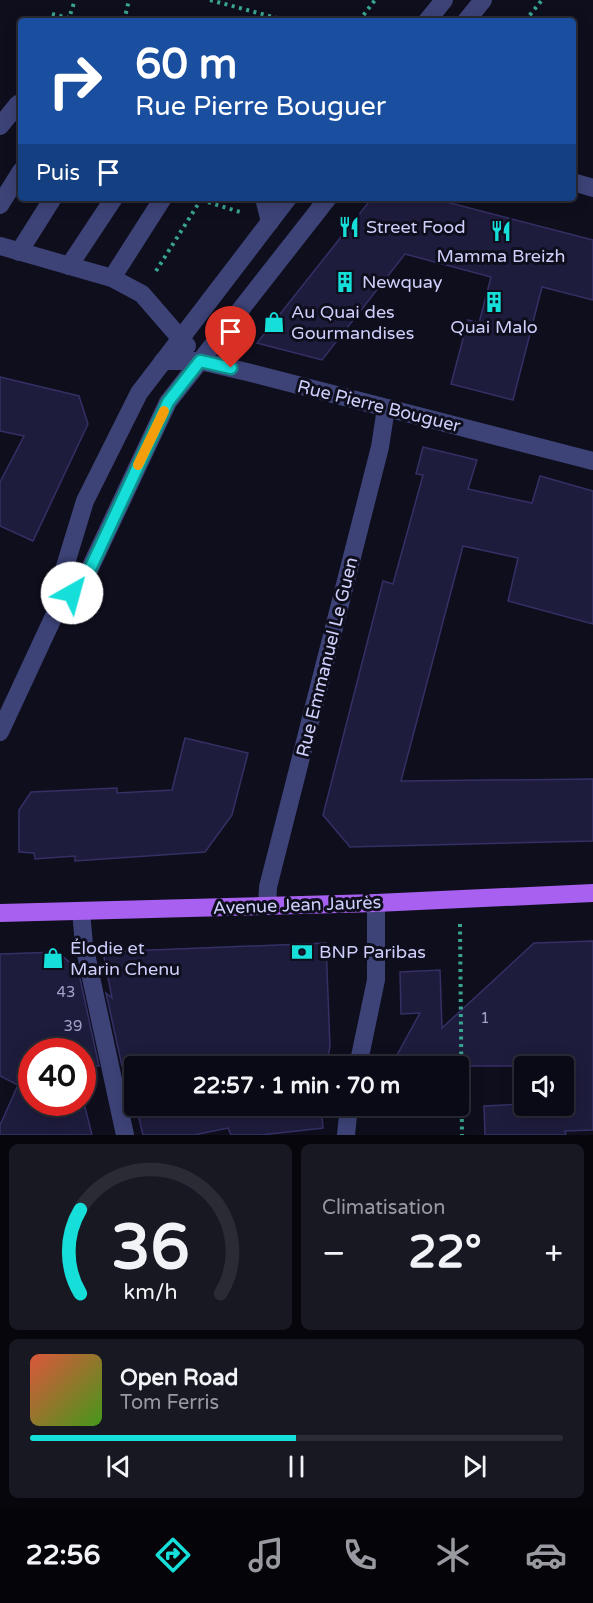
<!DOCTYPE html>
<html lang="fr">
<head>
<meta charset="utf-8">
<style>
  :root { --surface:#0a0a16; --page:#181823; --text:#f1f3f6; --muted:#999aa1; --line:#2a2b35; --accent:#16ded9 }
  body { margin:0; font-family:"Varela Round",sans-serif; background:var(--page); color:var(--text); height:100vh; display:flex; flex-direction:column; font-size:22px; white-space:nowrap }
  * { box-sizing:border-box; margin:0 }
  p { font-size:20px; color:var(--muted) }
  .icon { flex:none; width:33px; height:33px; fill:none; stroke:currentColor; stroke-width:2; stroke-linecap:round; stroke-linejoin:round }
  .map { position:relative; height:1135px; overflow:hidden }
  .sheet { display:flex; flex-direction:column; gap:9px; padding:9px; background:#06060c; flex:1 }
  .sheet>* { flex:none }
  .top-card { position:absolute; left:18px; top:18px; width:558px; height:183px; border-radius:6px; box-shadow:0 3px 15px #0003,0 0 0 2px var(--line); background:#1a4fa0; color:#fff; overflow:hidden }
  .controls { position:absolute; left:514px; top:1056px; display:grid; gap:12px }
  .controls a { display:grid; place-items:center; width:60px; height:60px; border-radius:6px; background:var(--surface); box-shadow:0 3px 15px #0003,0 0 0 2px var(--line); font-size:30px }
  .speed { position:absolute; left:18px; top:1038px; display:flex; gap:12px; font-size:30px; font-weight:700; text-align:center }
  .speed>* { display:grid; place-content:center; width:78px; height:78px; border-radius:50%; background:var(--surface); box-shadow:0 3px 15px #0003,0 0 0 2px var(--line); line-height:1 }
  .speed .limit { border:9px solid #d22; background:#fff; color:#111 }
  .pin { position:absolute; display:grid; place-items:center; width:51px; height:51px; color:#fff; margin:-62px -26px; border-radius:50% 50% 50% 0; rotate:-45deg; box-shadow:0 0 6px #0007 }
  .pin .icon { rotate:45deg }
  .me { position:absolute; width:66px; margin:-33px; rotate:38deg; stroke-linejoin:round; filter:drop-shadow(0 0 4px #0008) }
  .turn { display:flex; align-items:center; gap:21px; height:126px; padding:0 18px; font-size:27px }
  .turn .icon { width:78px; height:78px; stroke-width:2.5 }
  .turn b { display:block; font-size:42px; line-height:51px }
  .then { display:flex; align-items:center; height:57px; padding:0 18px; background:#0003; gap:12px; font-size:22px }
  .big { font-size:45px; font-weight:800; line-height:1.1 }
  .sheet .tile { flex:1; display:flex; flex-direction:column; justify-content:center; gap:9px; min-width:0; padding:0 21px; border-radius:9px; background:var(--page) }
  .sheet .dial { align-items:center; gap:0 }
  .dial svg { height:156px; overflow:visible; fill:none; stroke:var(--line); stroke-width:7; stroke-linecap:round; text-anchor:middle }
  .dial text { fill:var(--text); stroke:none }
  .song { display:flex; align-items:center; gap:18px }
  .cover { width:72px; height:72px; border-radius:9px; background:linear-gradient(135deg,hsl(10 70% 55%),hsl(100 70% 35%)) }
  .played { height:6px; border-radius:3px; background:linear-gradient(90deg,var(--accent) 50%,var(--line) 50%) }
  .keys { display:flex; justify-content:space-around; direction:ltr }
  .heat { display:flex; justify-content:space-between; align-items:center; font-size:33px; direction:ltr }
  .sheet .tiles { flex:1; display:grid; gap:9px; grid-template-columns:1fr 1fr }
  .tile:last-child { grid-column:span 2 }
  .trip { position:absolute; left:124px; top:1056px; width:345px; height:60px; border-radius:6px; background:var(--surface); box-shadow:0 3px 15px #0003,0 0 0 2px var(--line); font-weight:800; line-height:60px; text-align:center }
  .menu { display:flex; height:96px; justify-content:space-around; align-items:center; background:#040409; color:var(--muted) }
  .menu .icon { width:42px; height:42px }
  .menu .on { color:var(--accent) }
  .menu b { font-size:27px; color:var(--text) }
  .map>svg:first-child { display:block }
  .building { fill:#1e1c3c; stroke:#343065; stroke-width:1.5 }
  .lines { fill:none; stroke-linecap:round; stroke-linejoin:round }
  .path { stroke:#39a490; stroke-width:4; stroke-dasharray:3 4.5; stroke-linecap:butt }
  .minor { stroke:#3d4377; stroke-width:18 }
  .major { stroke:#a760ef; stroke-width:18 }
  .route-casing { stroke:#0e908d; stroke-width:15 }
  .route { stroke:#16ded9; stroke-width:10 }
  .slow { stroke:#f59e0b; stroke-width:10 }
  .labels { text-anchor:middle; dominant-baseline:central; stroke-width:6; stroke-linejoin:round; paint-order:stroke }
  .number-label { font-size:15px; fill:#a2a2ca }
  .poi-label { font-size:18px; fill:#cecffa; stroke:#0e0e1d; text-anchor:start }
  .street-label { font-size:18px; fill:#cecffa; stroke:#0e0e1d }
</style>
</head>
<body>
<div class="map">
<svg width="593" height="1135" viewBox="0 0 593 1135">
  <rect width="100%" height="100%" fill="#0e0e1d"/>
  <!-- building -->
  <g class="building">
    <polygon points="372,198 431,198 593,240 593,300 542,287 513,400 451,384 468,320 479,323 491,277 405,254 322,360 257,343"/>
    <polygon points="0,377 79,396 88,424 33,541 0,526 0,482 24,436 0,431"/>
    <polygon points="423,447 477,460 468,489 532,503 540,476 593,491 593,624 508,601 518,558 463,546 401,781 593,779 593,841 350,847 323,815 383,581 393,584 423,475 416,474"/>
    <polygon points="185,738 248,753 232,815 205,852 75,861 75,856 35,859 34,853 19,852 19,810 31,792 117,788 117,793 172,790"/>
    <polygon points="593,941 593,1130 565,1131 566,1135 485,1135 484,1106 525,1104 564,1106 564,1066 391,1066 420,1013 401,1014 400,972 440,970 442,1028 534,943"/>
    <polygon points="326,943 330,1047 326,1066 135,1066 135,1102 127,1066 122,1066 106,993 112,998 103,952"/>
    <polygon points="57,952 78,969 99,1066 82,1066 82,1052 32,1052 32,1102 82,1102 82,1095 92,1135 0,1135 0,1125 18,1085 0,1076 0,954"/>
    <polygon points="136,1106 321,1106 323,1128 261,1135 231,1135 228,1128 194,1135 143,1135"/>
  </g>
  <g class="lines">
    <!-- path -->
    <g class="path">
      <polyline points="210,0 288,21"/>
      <polyline points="52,14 69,18"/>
      <polyline points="68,21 75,0"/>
      <polyline points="124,21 129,0"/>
      <polyline points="359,21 375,0"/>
      <polyline points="525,21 542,0"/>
      <polyline points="201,200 240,212"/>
      <polyline points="156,271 202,198"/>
      <polyline points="460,924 462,1135"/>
    </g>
    <!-- minor -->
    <g class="minor">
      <polyline points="427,21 444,0"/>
      <polyline points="466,21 483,0"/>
      <polyline points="0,126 18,104 21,105"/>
      <polyline points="573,182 593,188"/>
      <polyline points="264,198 270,222"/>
      <polyline points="0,205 21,171"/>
      <polyline points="0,246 112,278 142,294 187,346"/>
      <polyline points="19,252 53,198"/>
      <polyline points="69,266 114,198"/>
      <polyline points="112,278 163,198"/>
      <polyline points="163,361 200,361 247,372 593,461"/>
      <polyline points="60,603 83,583 168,402 328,198"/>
      <polyline points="0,732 60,603 63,573 85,501 139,393 288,198"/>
      <polyline points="267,906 268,887 380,447 386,408"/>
      <polyline points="81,911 84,945 125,1135"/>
      <polyline points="358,1066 376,980 376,903"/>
      <polyline points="346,1135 349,1106"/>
    </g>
    <!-- major -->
    <polyline class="major" points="0,913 376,903 593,893"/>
  </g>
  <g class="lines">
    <defs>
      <polyline id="route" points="72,593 83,584 168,402 200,361 231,368"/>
    </defs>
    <!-- route casing -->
    <use href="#route" class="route-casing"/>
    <!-- route -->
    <use href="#route" class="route"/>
    <!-- slow -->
    <polyline class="slow" points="138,465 164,411"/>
  </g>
  <!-- icons -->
  <defs>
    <symbol id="restaurant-bare" viewBox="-9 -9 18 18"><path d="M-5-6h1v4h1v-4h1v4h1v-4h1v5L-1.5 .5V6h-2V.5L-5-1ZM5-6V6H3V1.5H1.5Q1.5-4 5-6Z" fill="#16ded9" stroke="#0e0e1d" stroke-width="2.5" paint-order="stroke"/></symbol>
    <symbol id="building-bare" viewBox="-9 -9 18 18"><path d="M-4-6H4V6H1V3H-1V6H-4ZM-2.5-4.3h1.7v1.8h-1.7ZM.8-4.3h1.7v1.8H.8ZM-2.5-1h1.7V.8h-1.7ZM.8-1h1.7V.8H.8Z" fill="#16ded9" stroke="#0e0e1d" stroke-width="2.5" paint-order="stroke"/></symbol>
    <symbol id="shop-bare" viewBox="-9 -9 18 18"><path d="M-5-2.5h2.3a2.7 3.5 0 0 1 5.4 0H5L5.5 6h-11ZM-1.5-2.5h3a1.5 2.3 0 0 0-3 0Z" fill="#16ded9" stroke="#0e0e1d" stroke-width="2.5" paint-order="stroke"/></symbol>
    <symbol id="bank-bare" viewBox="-9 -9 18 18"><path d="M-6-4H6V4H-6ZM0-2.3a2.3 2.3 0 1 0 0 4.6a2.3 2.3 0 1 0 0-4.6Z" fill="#16ded9" stroke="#0e0e1d" stroke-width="2.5" paint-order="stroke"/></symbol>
  </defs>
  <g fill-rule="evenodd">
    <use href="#restaurant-bare" x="334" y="212" width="30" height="30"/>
    <use href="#restaurant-bare" x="486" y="216" width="30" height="30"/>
    <use href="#building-bare" x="330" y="267" width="30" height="30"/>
    <use href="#building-bare" x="479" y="287" width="30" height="30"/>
    <use href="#shop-bare" x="259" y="307" width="30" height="30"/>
    <use href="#bank-bare" x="287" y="937" width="30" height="30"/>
    <use href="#shop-bare" x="38" y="943" width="30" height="30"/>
  </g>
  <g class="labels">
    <!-- number labels -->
    <g class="number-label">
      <text x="66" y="992">43</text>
      <text x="485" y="1018">1</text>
      <text x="73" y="1026">39</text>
    </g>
    <!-- poi labels -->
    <g class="poi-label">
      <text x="366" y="227">Street Food</text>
      <text x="501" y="256" text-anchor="middle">Mamma Breizh</text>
      <text x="362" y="282">Newquay</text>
      <text x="291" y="312">Au Quai des<tspan x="291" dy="21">Gourmandises</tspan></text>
      <text x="494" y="327" text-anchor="middle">Quai Malo</text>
      <text x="70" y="948">Élodie et<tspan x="70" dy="21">Marin Chenu</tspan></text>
      <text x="319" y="952">BNP Paribas</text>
    </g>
    <!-- street labels -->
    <g class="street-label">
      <text transform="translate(379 406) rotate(14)">Rue Pierre Bouguer</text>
      <text transform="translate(327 657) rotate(-76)">Rue Emmanuel Le Guen</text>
      <text transform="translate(297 905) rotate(-2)">Avenue Jean Jaurès</text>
    </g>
  </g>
</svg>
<div class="controls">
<a><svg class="icon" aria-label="sound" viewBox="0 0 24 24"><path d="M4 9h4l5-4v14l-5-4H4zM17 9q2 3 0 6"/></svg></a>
</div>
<div class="speed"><div class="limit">40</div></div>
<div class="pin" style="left:231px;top:368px;background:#d93025"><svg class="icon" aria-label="arrive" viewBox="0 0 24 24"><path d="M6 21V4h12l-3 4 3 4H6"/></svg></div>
<svg class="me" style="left:72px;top:593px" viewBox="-20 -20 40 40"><circle r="19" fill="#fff"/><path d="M0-13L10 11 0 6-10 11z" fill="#16ded9"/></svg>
<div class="trip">22:57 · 1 min · 70 m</div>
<div class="top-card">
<div class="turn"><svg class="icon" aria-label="right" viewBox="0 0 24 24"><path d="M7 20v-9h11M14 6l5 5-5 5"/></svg><div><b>60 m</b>Rue Pierre Bouguer</div></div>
<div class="then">Puis<svg class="icon" aria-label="arrive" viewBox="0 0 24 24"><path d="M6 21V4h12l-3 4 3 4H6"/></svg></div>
</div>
</div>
<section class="sheet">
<div class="tiles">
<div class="tile dial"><svg viewBox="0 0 100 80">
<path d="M14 69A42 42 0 1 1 86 69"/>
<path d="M14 69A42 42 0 0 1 14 26" stroke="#16ded9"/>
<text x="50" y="56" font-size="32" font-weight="700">36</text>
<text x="50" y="72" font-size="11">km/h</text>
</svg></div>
<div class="tile"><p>Climatisation</p>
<div class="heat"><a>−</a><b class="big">22°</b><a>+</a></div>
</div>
<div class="tile">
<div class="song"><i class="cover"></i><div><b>Open Road</b><p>Tom Ferris</p></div></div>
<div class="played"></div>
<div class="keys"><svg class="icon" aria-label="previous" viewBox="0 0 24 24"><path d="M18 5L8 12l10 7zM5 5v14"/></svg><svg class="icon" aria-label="pause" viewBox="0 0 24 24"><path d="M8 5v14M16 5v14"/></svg><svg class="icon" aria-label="next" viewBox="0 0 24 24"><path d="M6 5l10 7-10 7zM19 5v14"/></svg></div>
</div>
</div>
</section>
<nav class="menu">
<b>22:56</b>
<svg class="icon on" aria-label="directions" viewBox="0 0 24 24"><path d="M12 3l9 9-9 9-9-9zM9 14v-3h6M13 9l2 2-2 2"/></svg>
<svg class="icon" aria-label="music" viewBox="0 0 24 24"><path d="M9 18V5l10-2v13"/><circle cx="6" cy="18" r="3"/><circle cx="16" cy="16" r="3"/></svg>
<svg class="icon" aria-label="phone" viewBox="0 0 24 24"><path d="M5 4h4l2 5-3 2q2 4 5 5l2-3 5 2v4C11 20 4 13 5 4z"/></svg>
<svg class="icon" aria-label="climate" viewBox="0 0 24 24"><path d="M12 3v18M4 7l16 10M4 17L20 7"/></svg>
<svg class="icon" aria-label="car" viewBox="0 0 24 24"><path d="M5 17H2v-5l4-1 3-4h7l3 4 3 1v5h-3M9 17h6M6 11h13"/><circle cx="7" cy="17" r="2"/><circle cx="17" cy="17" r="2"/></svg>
</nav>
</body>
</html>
